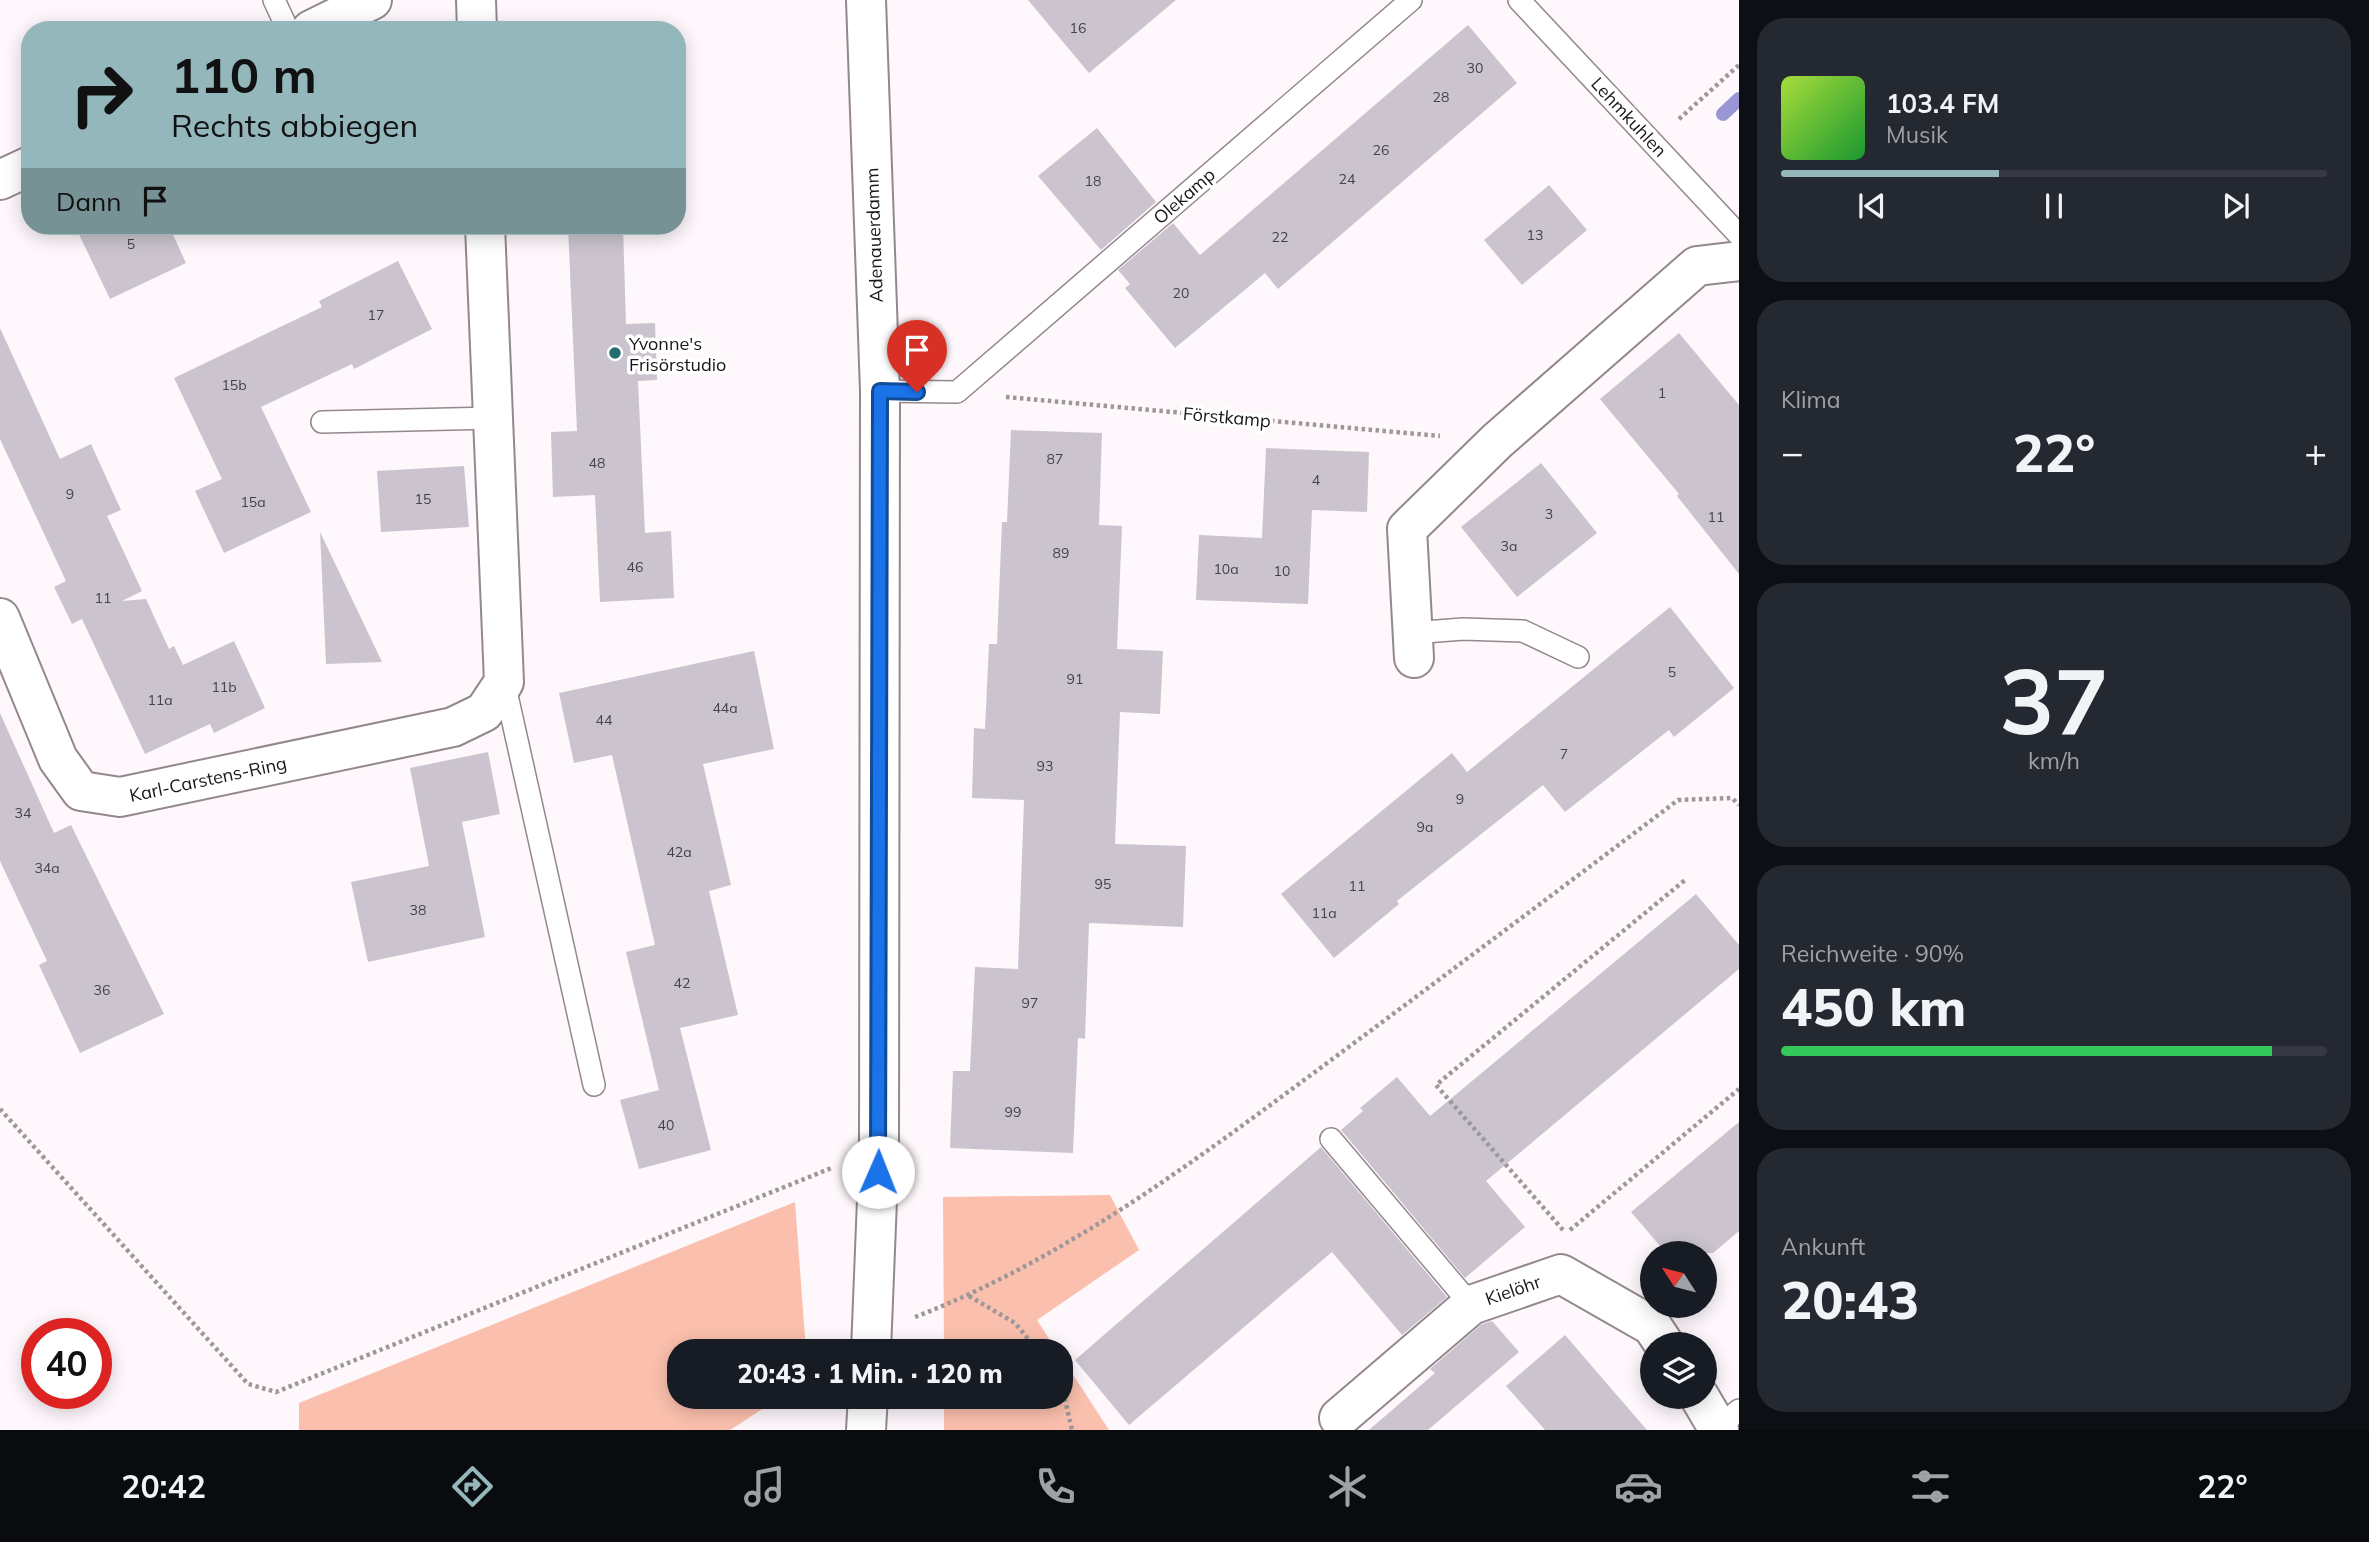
<!DOCTYPE html>
<html lang="de">
<head>
<meta charset="utf-8">
<style>
  :root { --surface:#171b24; --page:#242831; --text:#f1f3f6; --muted:#9ea1a6; --line:#363941; --accent:#94b7bb }
  body { margin:0; font-family:Mulish,sans-serif; background:var(--page); color:var(--text); height:100vh; display:flex; flex-direction:column; font-size:26px; white-space:nowrap }
  * { box-sizing:border-box; margin:0 }
  p { font-size:23px; color:var(--muted) }
  .icon { flex:none; width:38px; height:38px; fill:none; stroke:currentColor; stroke-width:2; stroke-linecap:round; stroke-linejoin:round }
  .map { position:relative; flex:1; overflow:hidden }
  .details { display:flex; flex-direction:column; gap:18px; padding:18px; background:#0d0f14; width:630px }
  .details>* { flex:none }
  .guide { position:absolute; left:21px; top:21px; width:665px; height:214px; border-radius:28px; box-shadow:0 4px 18px #0003; background:#94b7bb; color:#111; overflow:hidden }
  .needle { width:46px; rotate:306deg }
  .tools { position:absolute; left:1640px; top:1241px; display:grid; gap:14px }
  .tools a { display:grid; place-items:center; width:77px; height:77px; border-radius:50%; background:var(--surface); box-shadow:0 4px 18px #0003; font-size:35px }
  .speed { position:absolute; left:21px; top:1318px; display:flex; gap:14px; font-size:35px; font-weight:700; text-align:center }
  .speed>* { display:grid; place-content:center; width:91px; height:91px; border-radius:50%; background:var(--surface); box-shadow:0 4px 18px #0003; line-height:1 }
  .speed .limit { border:10px solid #d22; background:#fff; color:#111 }
  .pin { position:absolute; display:grid; place-items:center; width:60px; height:60px; color:#fff; margin:-72px -30px; border-radius:50% 50% 50% 0; rotate:-45deg; box-shadow:0 0 7px #0007 }
  .pin .icon { rotate:45deg }
  .me { position:absolute; width:77px; margin:-38px; rotate:1deg; stroke-linejoin:round; filter:drop-shadow(0 0 5px #0008) }
  .turn { display:flex; align-items:center; gap:24px; height:147px; padding:0 35px; font-size:32px }
  .turn .icon { width:91px; height:91px; stroke-width:2.5 }
  .turn b { display:block; font-size:49px; line-height:60px }
  .then { display:flex; align-items:center; height:66px; padding:0 35px; background:#0003; gap:14px; font-size:26px }
  .big { font-size:52px; font-weight:800; line-height:1.1 }
  .details .tile { flex:1; display:flex; flex-direction:column; justify-content:center; gap:10px; min-width:0; padding:0 24px; border-radius:28px; background:var(--page) }
  .details .dial { align-items:center; gap:0 }
  .dial b { font-size:91px; line-height:1 }
  .song { display:flex; align-items:center; gap:21px }
  .cover { width:84px; height:84px; border-radius:10px; background:linear-gradient(135deg,hsl(80 70% 55%),hsl(130 70% 35%)) }
  .played { height:7px; border-radius:4px; background:linear-gradient(90deg,var(--accent) 40%,var(--line) 40%) }
  .keys { display:flex; justify-content:space-around; direction:ltr }
  .heat { display:flex; justify-content:space-between; align-items:center; font-size:38px; direction:ltr }
  .charge { height:10px; border-radius:5px; background:linear-gradient(90deg,#34c759 90%,var(--line) 0) }
  .trip { position:absolute; left:667px; top:1339px; width:406px; height:70px; border-radius:28px; background:var(--surface); box-shadow:0 4px 18px #0003; font-weight:800; line-height:70px; text-align:center }
  .menu { display:flex; height:112px; justify-content:space-around; align-items:center; background:#090b0e; color:var(--muted) }
  .menu .icon { width:49px; height:49px }
  .menu .on { color:var(--accent) }
  .menu b { font-size:32px; color:var(--text) }
  main { display:flex; flex:1; min-height:0 }
  .map>svg:first-child { display:block }
  .green { fill:#fbc0ad }
  .lines { fill:none; stroke-linecap:round; stroke-linejoin:round }
  .stream { stroke:#9997d3; stroke-width:14 }
  .building { fill:#cbc4cf }
  .lane-casing { stroke:#93888e; stroke-width:24 }
  .street-casing { stroke:#93888e; stroke-width:42 }
  .secondary-casing { stroke:#93888e; stroke-width:42 }
  .path { stroke:#9d979a; stroke-width:4.5; stroke-dasharray:3.5 3.5; stroke-linecap:butt }
  .lane { stroke:#fff; stroke-width:21 }
  .street { stroke:#fff; stroke-width:38 }
  .secondary { stroke:#fff; stroke-width:38 }
  .route-casing { stroke:#114b97; stroke-width:18 }
  .route { stroke:#1a73e8; stroke-width:12 }
  .poi-dot { fill:#226d72; stroke:#fff; stroke-width:2.5 }
  .labels { text-anchor:middle; dominant-baseline:central; stroke-width:7; stroke-linejoin:round; paint-order:stroke }
  .number-label { font-size:14px; fill:#464246 }
  .street-label { font-size:18px; fill:#1a1618; stroke:#fff }
  .poi-label { font-size:18px; fill:#1a1618; stroke:#fff; text-anchor:start }
</style>
</head>
<body>
<main>
<div class="map">
<svg width="1739" height="1430" viewBox="0 0 1739 1430">
  <rect width="100%" height="100%" fill="#fef7fb"/>
  <!-- green -->
  <g class="green">
    <polygon points="1110,1195 1139,1250 1037,1320 1057,1351 944,1351 943,1197"/>
    <polygon points="795,1202 806,1351 679,1351 679,1396 781,1397 730,1430 299,1430 299,1403"/>
    <polygon points="1061,1356 1109,1430 944,1430 944,1397 1060,1396"/>
  </g>
  <g class="lines">
    <!-- stream -->
    <polyline class="stream" points="1723,114 1739,99"/>
  </g>
  <!-- building -->
  <g class="building">
    <polygon points="1028,0 1176,0 1089,73"/>
    <polygon points="1468,25 1517,83 1278,289 1265,273 1175,348 1125,288 1130,284 1118,270 1173,223 1200,255"/>
    <polygon points="1097,128 1156,202 1101,250 1038,176"/>
    <polygon points="1549,185 1587,230 1522,285 1484,240"/>
    <polygon points="75,226 169,226 186,263 110,299"/>
    <polygon points="568,226 623,226 626,324 655,323 657,380 638,381 645,533 671,531 674,598 600,602 595,495 553,497 551,432 577,431"/>
    <polygon points="398,261 432,329 354,369 352,364 261,407 311,512 224,553 195,491 222,479 174,378 322,307 319,301"/>
    <polygon points="0,328 60,459 91,444 121,510 107,516 142,591 122,601 146,599 169,649 174,646 183,665 234,641 265,708 214,733 210,724 145,754 82,619 72,624 54,587 66,581 0,439"/>
    <polygon points="1679,333 1739,405 1739,574 1677,496 1679,494 1600,399"/>
    <polygon points="1011,430 1102,433 1099,525 1122,526 1117,649 1163,651 1160,714 1120,712 1115,844 1186,846 1183,927 1089,923 1085,1039 1078,1038 1073,1153 950,1148 953,1071 970,1071 975,967 1018,969 1024,800 972,798 974,728 985,729 989,644 997,644 1002,522 1007,522"/>
    <polygon points="1266,448 1369,452 1367,512 1312,510 1308,604 1196,600 1199,535 1262,538"/>
    <polygon points="1541,463 1597,533 1517,597 1461,527"/>
    <polygon points="464,466 469,527 381,532 377,471"/>
    <polygon points="320,532 382,662 326,664"/>
    <polygon points="1670,607 1734,688 1674,737 1669,730 1565,812 1543,785 1397,901 1399,904 1334,958 1281,894 1452,753 1467,772"/>
    <polygon points="754,651 774,749 703,764 731,885 709,891 738,1015 680,1028 711,1150 639,1169 620,1100 659,1090 626,952 655,945 612,755 574,763 559,693"/>
    <polygon points="0,713 54,833 71,825 164,1014 80,1053 39,965 47,961 0,861"/>
    <polygon points="488,752 500,814 462,822 485,937 368,962 351,882 429,866 410,768"/>
    <polygon points="1696,894 1739,945 1739,969 1486,1181 1525,1227 1465,1278 1341,1130 1363,1111 1360,1108 1397,1077 1430,1116"/>
    <polygon points="1739,1122 1739,1231 1713,1253 1666,1253 1631,1212"/>
    <polygon points="1321,1147 1447,1297 1402,1335 1332,1252 1129,1425 1075,1360"/>
    <polygon points="1492,1321 1519,1352 1428,1430 1369,1430 1435,1373 1430,1369 1482,1324"/>
    <polygon points="1565,1335 1596,1371 1647,1430 1545,1430 1506,1386"/>
  </g>
  <g class="lines">
    <defs>
      <g id="lane">
        <polyline points="274,0 288,30"/>
        <polyline points="1519,0 1739,235"/>
        <polyline points="880,391 957,392 1411,0"/>
        <polyline points="322,422 493,418"/>
        <polyline points="1412,633 1463,629 1523,631 1578,657"/>
        <polyline points="504,682 594,1085"/>
        <polyline points="1331,1139 1471,1305"/>
        <polyline points="1719,1427 1739,1410"/>
      </g>
      <g id="street">
        <polyline points="476,0 477,30"/>
        <polyline points="311,30 372,0"/>
        <polyline points="0,180 30,166"/>
        <polyline points="0,618 58,759 81,791 120,797 453,727 484,712 504,682 485,226"/>
        <polyline points="1414,658 1407,529 1497,441 1697,266 1739,261"/>
        <polyline points="1699,1396 1719,1430"/>
        <polyline points="1339,1418 1471,1305 1561,1274 1652,1326 1664,1344"/>
      </g>
      <g id="secondary">
        <polyline points="866,0 880,391 879,1149 871,1351"/>
        <polyline points="866,1430 868,1396"/>
      </g>
    </defs>
    <!-- lane casing -->
    <use href="#lane" class="lane-casing"/>
    <!-- street casing -->
    <use href="#street" class="street-casing"/>
    <!-- secondary casing -->
    <use href="#secondary" class="secondary-casing"/>
    <!-- path -->
    <g class="path">
      <polyline points="1679,119 1739,65"/>
      <polyline points="1006,397 1440,436"/>
      <polyline points="0,1109 248,1384 276,1392 834,1167"/>
      <polyline points="1563,1230 1436,1085 1685,880"/>
      <polyline points="1570,1230 1739,1089"/>
      <polyline points="969,1296 1015,1323 1038,1351"/>
      <path d="M915 1317C1063 1260 1192 1163 1319 1069 1439 980 1559 890 1678 800L1732 798 1739 805"/>
      <polyline points="1060,1378 1072,1430"/>
    </g>
    <!-- lane -->
    <use href="#lane" class="lane"/>
    <!-- street -->
    <use href="#street" class="street"/>
    <!-- secondary -->
    <use href="#secondary" class="secondary"/>
  </g>
  <g class="lines">
    <defs>
      <polyline id="route" points="878,1172 880,391 917,392"/>
    </defs>
    <!-- route casing -->
    <use href="#route" class="route-casing"/>
    <!-- route -->
    <use href="#route" class="route"/>
  </g>
  <!-- markers -->
  <circle class="poi-dot" cx="615" cy="353" r="7"/>
  <g class="labels">
    <!-- number labels -->
    <g class="number-label">
      <text x="1078" y="28">16</text>
      <text x="1475" y="68">30</text>
      <text x="1441" y="97">28</text>
      <text x="1381" y="150">26</text>
      <text x="1347" y="179">24</text>
      <text x="1093" y="181">18</text>
      <text x="1535" y="235">13</text>
      <text x="1280" y="237">22</text>
      <text x="131" y="244">5</text>
      <text x="1181" y="293">20</text>
      <text x="376" y="315">17</text>
      <text x="234" y="385">15b</text>
      <text x="1662" y="393">1</text>
      <text x="1055" y="459">87</text>
      <text x="597" y="463">48</text>
      <text x="1316" y="480">4</text>
      <text x="70" y="494">9</text>
      <text x="423" y="499">15</text>
      <text x="253" y="502">15a</text>
      <text x="1549" y="514">3</text>
      <text x="1716" y="517">11</text>
      <text x="1509" y="546">3a</text>
      <text x="1061" y="553">89</text>
      <text x="635" y="567">46</text>
      <text x="1226" y="569">10a</text>
      <text x="1282" y="571">10</text>
      <text x="103" y="598">11</text>
      <text x="1672" y="672">5</text>
      <text x="1075" y="679">91</text>
      <text x="224" y="687">11b</text>
      <text x="160" y="700">11a</text>
      <text x="725" y="708">44a</text>
      <text x="604" y="720">44</text>
      <text x="1564" y="754">7</text>
      <text x="1045" y="766">93</text>
      <text x="1460" y="799">9</text>
      <text x="23" y="813">34</text>
      <text x="1425" y="827">9a</text>
      <text x="679" y="852">42a</text>
      <text x="47" y="868">34a</text>
      <text x="1103" y="884">95</text>
      <text x="1357" y="886">11</text>
      <text x="418" y="910">38</text>
      <text x="1324" y="913">11a</text>
      <text x="682" y="983">42</text>
      <text x="102" y="990">36</text>
      <text x="1030" y="1003">97</text>
      <text x="1013" y="1112">99</text>
      <text x="666" y="1125">40</text>
    </g>
    <!-- street labels -->
    <g class="street-label">
      <text transform="translate(1629 117) rotate(47)">Lehmkuhlen</text>
      <text transform="translate(1184 196) rotate(-41)">Olekamp</text>
      <text transform="translate(874 235) rotate(-92)">Adenauerdamm</text>
      <text transform="translate(1227 417) rotate(5)">Förstkamp</text>
      <text transform="translate(208 779) rotate(-12)">Karl-Carstens-Ring</text>
      <text transform="translate(1513 1290) rotate(-19)">Kielöhr</text>
    </g>
    <!-- poi labels -->
    <g class="poi-label">
      <text x="629" y="343">Yvonne's<tspan x="629" dy="21">Frisörstudio</tspan></text>
    </g>
  </g>
</svg>
<div class="tools">
<a><svg class="needle" viewBox="-14 -14 28 28"><path d="M0-13l5 13h-10z" fill="#e53935"/><path d="M0 13l5-13h-10z" fill="#9ea1a6"/></svg></a>
<a><svg class="icon" aria-label="layers" viewBox="0 0 24 24"><path d="M12 4l9 5-9 5-9-5zM3 14l9 5 9-5"/></svg></a>
</div>
<div class="speed"><div class="limit">40</div></div>
<div class="pin" style="left:917px;top:392px;background:#d93025"><svg class="icon" aria-label="arrive" viewBox="0 0 24 24"><path d="M6 21V4h12l-3 4 3 4H6"/></svg></div>
<svg class="me" style="left:878px;top:1172px" viewBox="-20 -20 40 40"><circle r="19" fill="#fff"/><path d="M0-13L10 11 0 6-10 11z" fill="#1a73e8"/></svg>
<div class="trip">20:43 · 1 Min. · 120 m</div>
<div class="guide">
<div class="turn"><svg class="icon" aria-label="right" viewBox="0 0 24 24"><path d="M7 20v-9h11M14 6l5 5-5 5"/></svg><div><b>110 m</b>Rechts abbiegen</div></div>
<div class="then">Dann<svg class="icon" aria-label="arrive" viewBox="0 0 24 24"><path d="M6 21V4h12l-3 4 3 4H6"/></svg></div>
</div>
</div>
<section class="details">
<div class="tile">
<div class="song"><i class="cover"></i><div><b>103.4 FM</b><p>Musik</p></div></div>
<div class="played"></div>
<div class="keys"><svg class="icon" aria-label="previous" viewBox="0 0 24 24"><path d="M18 5L8 12l10 7zM5 5v14"/></svg><svg class="icon" aria-label="pause" viewBox="0 0 24 24"><path d="M8 5v14M16 5v14"/></svg><svg class="icon" aria-label="next" viewBox="0 0 24 24"><path d="M6 5l10 7-10 7zM19 5v14"/></svg></div>
</div>
<div class="tile"><p>Klima</p>
<div class="heat"><a>−</a><b class="big">22°</b><a>+</a></div>
</div>
<div class="tile dial"><b>37</b><p>km/h</p></div>
<div class="tile"><p>Reichweite · 90%</p><b class="big">450 km</b><div class="charge"></div></div>
<div class="tile"><p>Ankunft</p><b class="big">20:43</b></div>
</section>
</main>
<nav class="menu">
<b>20:42</b>
<svg class="icon on" aria-label="directions" viewBox="0 0 24 24"><path d="M12 3l9 9-9 9-9-9zM9 14v-3h6M13 9l2 2-2 2"/></svg>
<svg class="icon" aria-label="music" viewBox="0 0 24 24"><path d="M9 18V5l10-2v13"/><circle cx="6" cy="18" r="3"/><circle cx="16" cy="16" r="3"/></svg>
<svg class="icon" aria-label="phone" viewBox="0 0 24 24"><path d="M5 4h4l2 5-3 2q2 4 5 5l2-3 5 2v4C11 20 4 13 5 4z"/></svg>
<svg class="icon" aria-label="climate" viewBox="0 0 24 24"><path d="M12 3v18M4 7l16 10M4 17L20 7"/></svg>
<svg class="icon" aria-label="car" viewBox="0 0 24 24"><path d="M5 17H2v-5l4-1 3-4h7l3 4 3 1v5h-3M9 17h6M6 11h13"/><circle cx="7" cy="17" r="2"/><circle cx="17" cy="17" r="2"/></svg>
<svg class="icon" aria-label="filters" viewBox="0 0 24 24"><path d="M4 7h16M4 17h16"/><circle cx="9" cy="7" r="2"/><circle cx="15" cy="17" r="2"/></svg>
<b>22°</b>
</nav>
</body>
</html>
